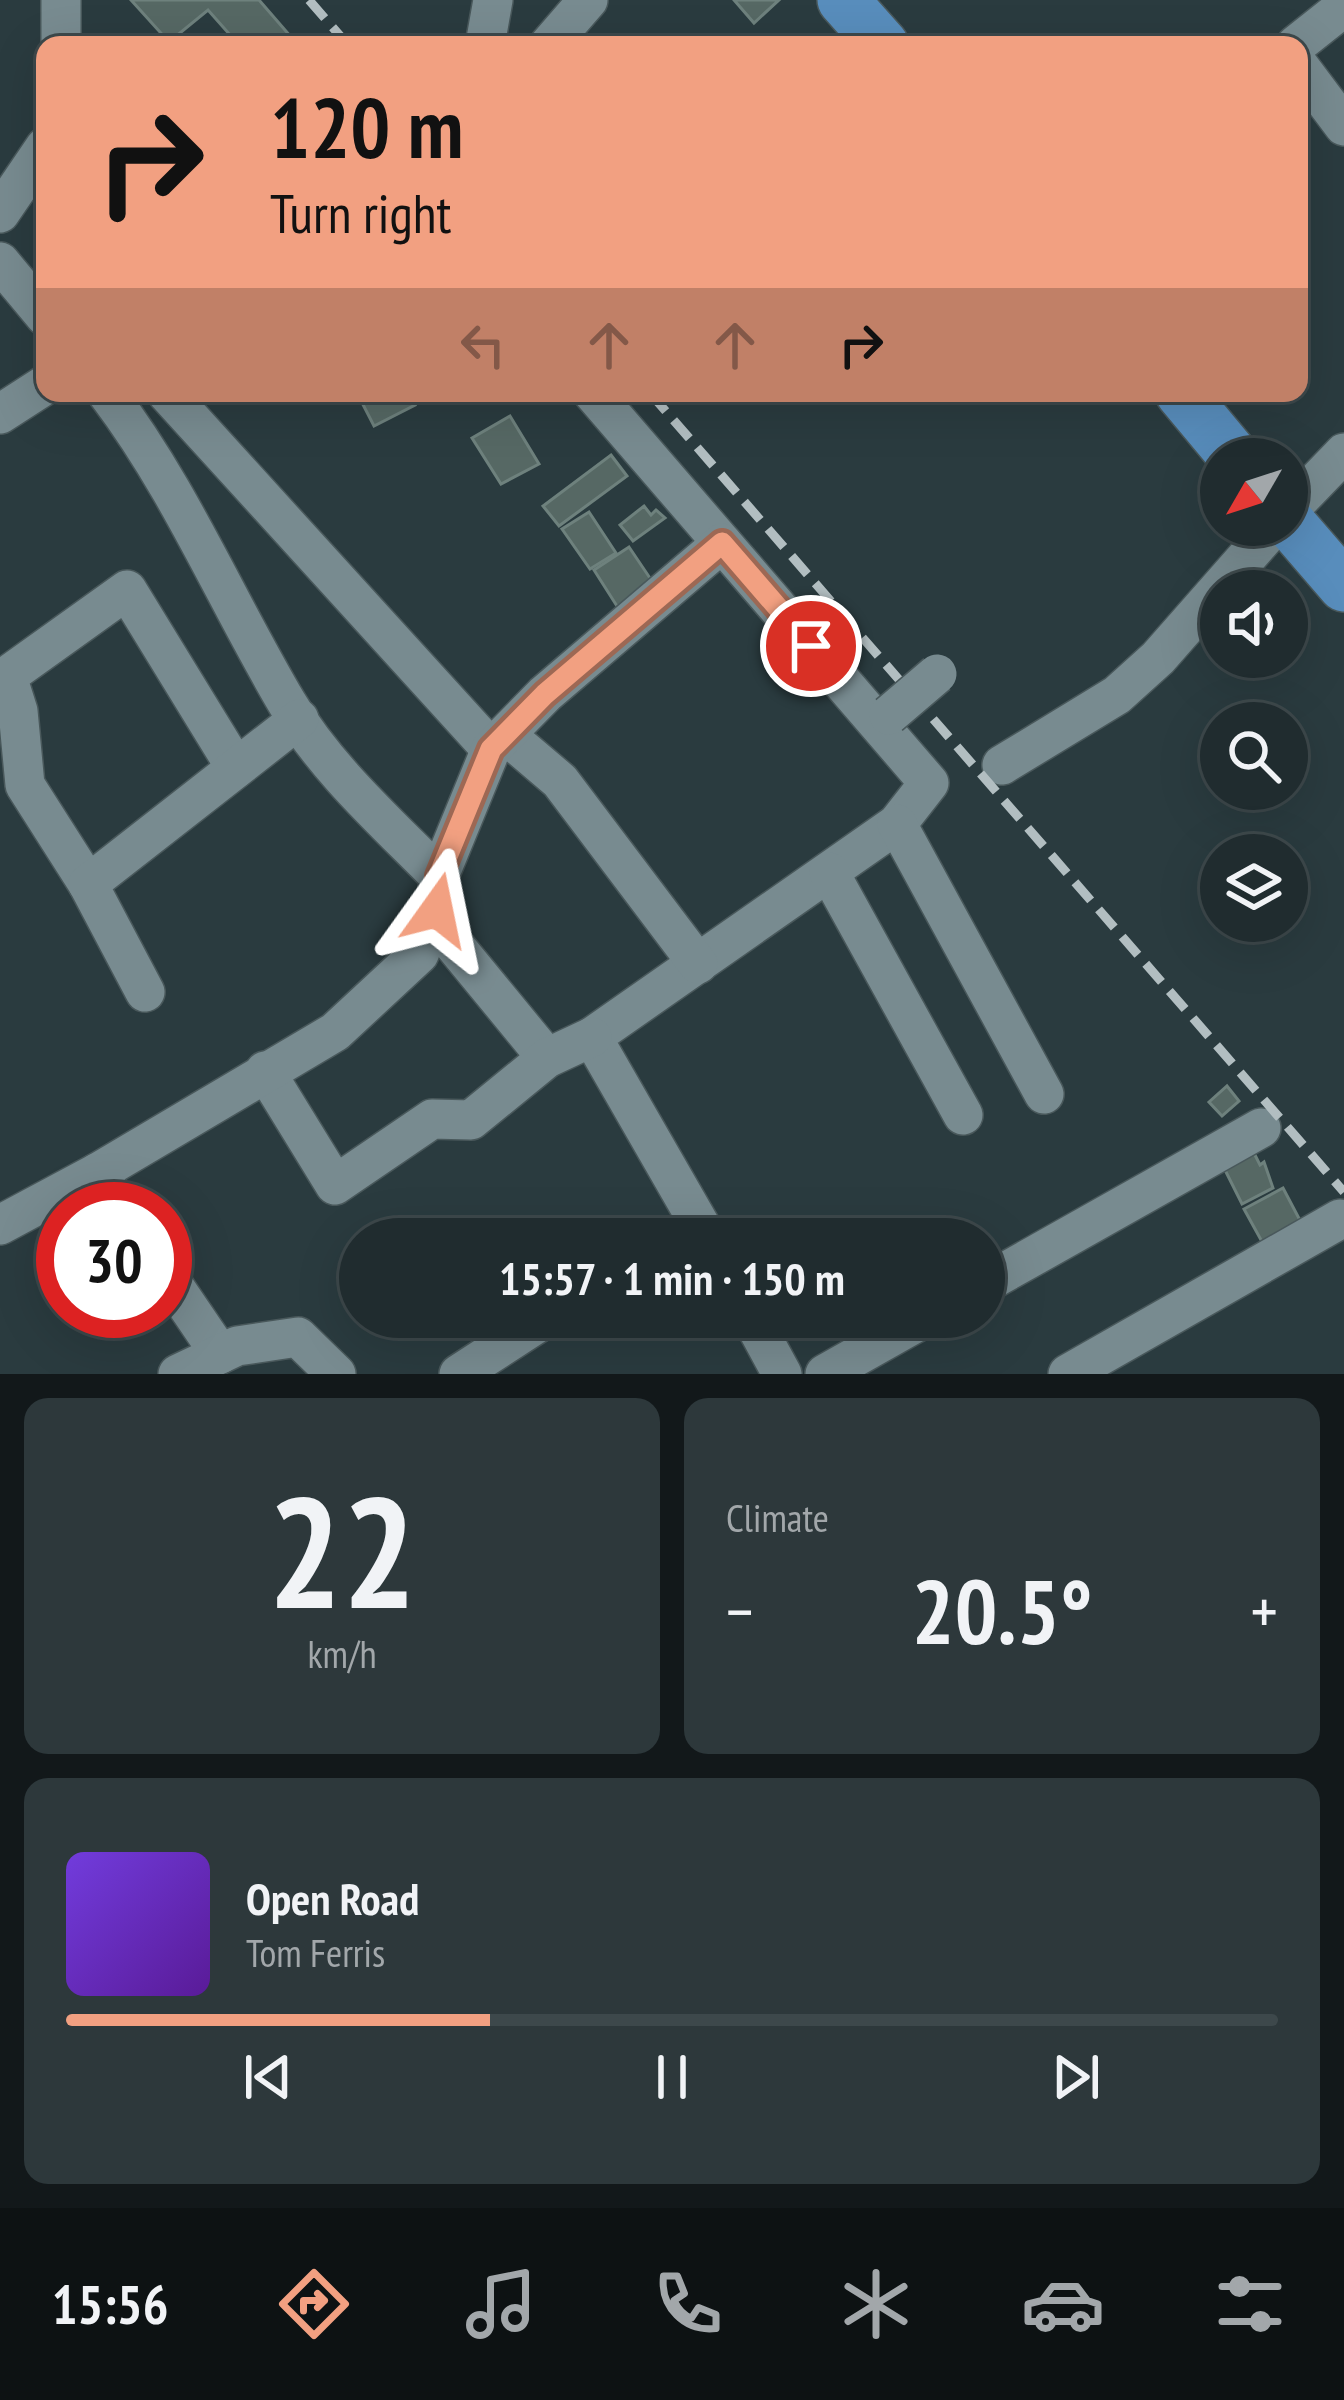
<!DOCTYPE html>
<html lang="en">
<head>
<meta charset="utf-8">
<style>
  :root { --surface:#202c2f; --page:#2d383b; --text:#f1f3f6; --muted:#a2a7aa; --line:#3d484b; --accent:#f2a081 }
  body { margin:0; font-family:"PT Sans Narrow",sans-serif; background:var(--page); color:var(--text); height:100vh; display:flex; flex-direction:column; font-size:45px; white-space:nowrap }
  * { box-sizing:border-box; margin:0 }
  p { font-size:39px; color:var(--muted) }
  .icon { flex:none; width:66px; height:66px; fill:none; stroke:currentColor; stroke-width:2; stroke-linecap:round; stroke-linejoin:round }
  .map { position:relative; height:1374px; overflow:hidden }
  .panel { display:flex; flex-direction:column; gap:24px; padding:24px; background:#12181a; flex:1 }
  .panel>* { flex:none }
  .hud { position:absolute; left:36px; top:36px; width:1272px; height:366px; border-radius:24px; box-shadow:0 12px 48px #0002,0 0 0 3px var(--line); background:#f2a081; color:#111; overflow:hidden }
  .needle { width:78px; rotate:231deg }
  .controls { position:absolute; left:1200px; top:438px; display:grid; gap:24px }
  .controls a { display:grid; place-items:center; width:108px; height:108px; border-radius:50%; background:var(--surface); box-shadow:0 12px 48px #0002,0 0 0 3px var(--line); font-size:60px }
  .speed { position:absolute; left:36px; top:1182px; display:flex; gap:24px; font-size:60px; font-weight:700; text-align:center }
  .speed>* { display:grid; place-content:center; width:156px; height:156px; border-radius:50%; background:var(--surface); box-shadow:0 12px 48px #0002,0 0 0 3px var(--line); line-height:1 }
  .speed .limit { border:18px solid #d22; background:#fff; color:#111 }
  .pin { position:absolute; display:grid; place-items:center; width:102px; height:102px; color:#fff; margin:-51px; border:6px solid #fff; border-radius:50%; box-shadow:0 3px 12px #0007 }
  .me { position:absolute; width:132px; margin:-66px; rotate:12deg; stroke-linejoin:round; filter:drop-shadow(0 0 9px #0008) }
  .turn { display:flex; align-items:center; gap:42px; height:252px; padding:0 36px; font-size:54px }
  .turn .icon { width:156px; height:156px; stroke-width:2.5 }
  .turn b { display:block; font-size:84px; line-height:102px }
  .lanes { display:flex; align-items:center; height:114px; padding:0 36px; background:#0003; justify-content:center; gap:60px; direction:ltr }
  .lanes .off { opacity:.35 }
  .big { font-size:90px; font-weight:700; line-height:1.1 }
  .panel .card { flex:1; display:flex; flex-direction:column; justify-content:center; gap:18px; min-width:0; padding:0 42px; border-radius:24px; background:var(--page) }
  .panel .dial { align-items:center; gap:0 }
  .dial b { font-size:156px; line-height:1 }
  .song { display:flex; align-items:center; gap:36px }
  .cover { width:144px; height:144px; border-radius:18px; background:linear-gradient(135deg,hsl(260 70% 55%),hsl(270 70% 35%)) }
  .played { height:12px; border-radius:6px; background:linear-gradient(90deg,var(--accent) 35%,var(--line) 35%) }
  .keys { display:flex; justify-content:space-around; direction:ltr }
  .heat { display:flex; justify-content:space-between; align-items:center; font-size:66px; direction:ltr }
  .panel .tiles { flex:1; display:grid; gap:24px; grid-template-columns:1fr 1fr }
  .card:last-child { grid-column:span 2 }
  .trip { position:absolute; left:339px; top:1218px; width:666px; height:120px; border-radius:60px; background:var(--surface); box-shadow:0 12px 48px #0002,0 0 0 3px var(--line); font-weight:700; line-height:120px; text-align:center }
  .tabs { display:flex; height:192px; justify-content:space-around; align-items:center; background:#0d1213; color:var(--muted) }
  .tabs .icon { width:84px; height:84px }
  .tabs .selected { color:var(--accent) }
  .tabs b { font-size:54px; color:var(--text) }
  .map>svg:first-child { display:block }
  .building { fill:#566864; stroke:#6e817d; stroke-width:3 }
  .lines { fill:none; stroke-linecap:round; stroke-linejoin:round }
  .minor-casing { stroke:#49585b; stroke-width:42 }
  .major-casing { stroke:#49585b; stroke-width:54 }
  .minor { stroke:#788b90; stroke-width:39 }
  .major { stroke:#588dbc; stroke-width:51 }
  .rail { stroke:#b2bec1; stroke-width:9; stroke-dasharray:24 12; stroke-linecap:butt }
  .minor-bridge-casing { stroke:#49585b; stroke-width:42; stroke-linecap:butt }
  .minor-bridge { stroke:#788b90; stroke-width:39 }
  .route-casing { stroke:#9d6854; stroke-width:30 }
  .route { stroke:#f2a081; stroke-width:21 }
</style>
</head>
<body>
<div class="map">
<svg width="1344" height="1374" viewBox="0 0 1344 1374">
  <rect width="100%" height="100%" fill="#2a3b3f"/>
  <!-- building -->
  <g class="building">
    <polygon points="131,0 259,0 298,45 239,45 208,10 169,42"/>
    <polygon points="734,0 779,0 754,23"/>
    <polygon points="357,393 409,393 415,405 374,426"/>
    <polygon points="510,416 539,464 501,484 472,438"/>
    <polygon points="611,455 627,476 559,526 543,506"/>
    <polygon points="644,506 651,515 656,510 665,518 633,541 620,525"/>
    <polygon points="589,512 616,553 590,569 562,529"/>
    <polygon points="629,547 658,590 622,614 594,570"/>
    <polygon points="1227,1086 1239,1101 1222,1116 1209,1102"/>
    <polygon points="1253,1151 1260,1165 1264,1162 1273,1188 1242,1204 1221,1162"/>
    <polygon points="1283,1188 1304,1228 1266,1249 1244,1209"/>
  </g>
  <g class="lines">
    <defs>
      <g id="minor">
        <polyline points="61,45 61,0"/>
        <polyline points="485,45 493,0"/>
        <polyline points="549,45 588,0"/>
        <polyline points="1296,45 1344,7"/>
        <polyline points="1299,66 1344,126"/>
        <polyline points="0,213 45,147"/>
        <polyline points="0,262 45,316"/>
        <path d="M107 393C180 489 226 600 287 703 326 769 386 822 439 876"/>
        <polyline points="167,393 491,749"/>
        <polyline points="593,393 929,783 897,824 592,1037 708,1239"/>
        <polyline points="0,414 45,385"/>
        <polyline points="1287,512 1344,453"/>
        <polyline points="506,735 560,781 698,964"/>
        <polyline points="1002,765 1117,695 1158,658 1275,525"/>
        <polyline points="897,824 1044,1094"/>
        <polyline points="829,872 963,1115"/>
        <polyline points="88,884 25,785 18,711 7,676 127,590 236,768"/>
        <polyline points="432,918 547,1058"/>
        <polyline points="145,992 88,884 299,719"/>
        <polyline points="265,1071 335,1185 432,1119 471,1120 547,1058 592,1037"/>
        <polyline points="97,1173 121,1209"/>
        <polyline points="0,1225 97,1173 335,1032 419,954 437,910 439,876 491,749 545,694 722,543"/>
        <polyline points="165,1273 220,1354"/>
        <polyline points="984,1284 1261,1128"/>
        <polyline points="751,1317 782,1374"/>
        <polyline points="178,1374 237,1346 298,1337 336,1374"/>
        <polyline points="459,1374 547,1317"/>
        <polyline points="825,1374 926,1317"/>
        <polyline points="1068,1374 1340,1219"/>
      </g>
      <g id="major">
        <polyline points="843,0 883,45"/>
        <polyline points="1181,393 1236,459"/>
        <polyline points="1287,520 1344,586"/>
      </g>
    </defs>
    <!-- minor casing -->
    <use href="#minor" class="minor-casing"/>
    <!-- major casing -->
    <use href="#major" class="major-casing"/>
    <!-- minor -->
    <use href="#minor" class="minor"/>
    <!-- major -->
    <use href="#major" class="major"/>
    <!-- rail -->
    <g class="rail">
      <polyline points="309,0 348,45"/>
      <polyline points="650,393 1344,1192"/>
    </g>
    <defs>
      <polyline id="minor-bridge" points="889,715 937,674"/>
    </defs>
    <!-- minor-bridge casing -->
    <use href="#minor-bridge" class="minor-bridge-casing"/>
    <!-- minor-bridge -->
    <use href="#minor-bridge" class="minor-bridge"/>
  </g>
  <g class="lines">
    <defs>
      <polyline id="route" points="437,910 439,876 491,749 545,694 722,543 811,646"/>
    </defs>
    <!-- route casing -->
    <use href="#route" class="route-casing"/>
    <!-- route -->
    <use href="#route" class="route"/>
  </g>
</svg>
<div class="controls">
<a><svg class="needle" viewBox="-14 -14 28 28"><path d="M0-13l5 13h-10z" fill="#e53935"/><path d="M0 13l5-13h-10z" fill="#a2a7aa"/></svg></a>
<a><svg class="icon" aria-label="sound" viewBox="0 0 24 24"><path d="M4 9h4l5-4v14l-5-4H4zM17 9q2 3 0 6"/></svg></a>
<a><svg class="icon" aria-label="search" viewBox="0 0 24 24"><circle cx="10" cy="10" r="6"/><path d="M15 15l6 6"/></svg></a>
<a><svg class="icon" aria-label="layers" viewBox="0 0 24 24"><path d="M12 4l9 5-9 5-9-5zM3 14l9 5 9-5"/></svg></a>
</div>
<div class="speed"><div class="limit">30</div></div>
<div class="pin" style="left:811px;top:646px;background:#d93025"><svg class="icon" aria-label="arrive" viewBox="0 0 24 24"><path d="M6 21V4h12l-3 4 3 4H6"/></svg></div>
<svg class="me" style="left:437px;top:910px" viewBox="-20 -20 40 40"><path d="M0-17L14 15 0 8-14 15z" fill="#f2a081" stroke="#fff" stroke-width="4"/></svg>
<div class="trip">15:57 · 1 min · 150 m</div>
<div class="hud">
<div class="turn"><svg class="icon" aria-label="right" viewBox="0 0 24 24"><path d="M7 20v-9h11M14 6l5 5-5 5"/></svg><div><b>120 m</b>Turn right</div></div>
<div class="lanes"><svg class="icon off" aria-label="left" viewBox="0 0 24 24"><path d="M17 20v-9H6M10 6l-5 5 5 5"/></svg><svg class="icon off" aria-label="ahead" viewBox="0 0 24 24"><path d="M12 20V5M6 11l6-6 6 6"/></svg><svg class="icon off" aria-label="ahead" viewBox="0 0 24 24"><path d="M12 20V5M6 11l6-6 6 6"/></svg><svg class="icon" aria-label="right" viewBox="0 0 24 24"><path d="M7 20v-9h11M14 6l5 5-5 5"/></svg></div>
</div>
</div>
<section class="panel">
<div class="tiles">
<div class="card dial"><b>22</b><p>km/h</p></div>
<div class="card"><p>Climate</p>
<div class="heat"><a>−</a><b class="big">20.5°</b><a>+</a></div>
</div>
<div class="card">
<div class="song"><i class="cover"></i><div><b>Open Road</b><p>Tom Ferris</p></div></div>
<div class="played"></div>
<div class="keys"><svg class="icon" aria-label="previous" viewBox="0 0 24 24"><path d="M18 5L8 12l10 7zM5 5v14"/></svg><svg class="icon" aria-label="pause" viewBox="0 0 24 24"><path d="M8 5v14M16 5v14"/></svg><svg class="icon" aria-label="next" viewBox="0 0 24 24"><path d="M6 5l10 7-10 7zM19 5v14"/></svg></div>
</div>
</div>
</section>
<nav class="tabs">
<b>15:56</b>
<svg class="icon selected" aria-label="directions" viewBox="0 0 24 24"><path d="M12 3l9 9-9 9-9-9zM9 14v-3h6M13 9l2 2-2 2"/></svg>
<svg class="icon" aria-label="music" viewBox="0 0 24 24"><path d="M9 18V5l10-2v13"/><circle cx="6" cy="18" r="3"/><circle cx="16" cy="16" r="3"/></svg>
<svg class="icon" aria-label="phone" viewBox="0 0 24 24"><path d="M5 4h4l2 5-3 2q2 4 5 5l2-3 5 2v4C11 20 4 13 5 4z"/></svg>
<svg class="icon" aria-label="climate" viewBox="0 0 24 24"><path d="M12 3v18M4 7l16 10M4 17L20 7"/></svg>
<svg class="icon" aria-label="car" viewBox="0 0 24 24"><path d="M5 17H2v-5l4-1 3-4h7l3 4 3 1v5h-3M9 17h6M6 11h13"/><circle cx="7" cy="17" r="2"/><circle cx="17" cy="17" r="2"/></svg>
<svg class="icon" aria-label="filters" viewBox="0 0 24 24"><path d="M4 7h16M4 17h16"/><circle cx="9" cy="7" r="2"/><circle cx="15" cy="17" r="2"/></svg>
</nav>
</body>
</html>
